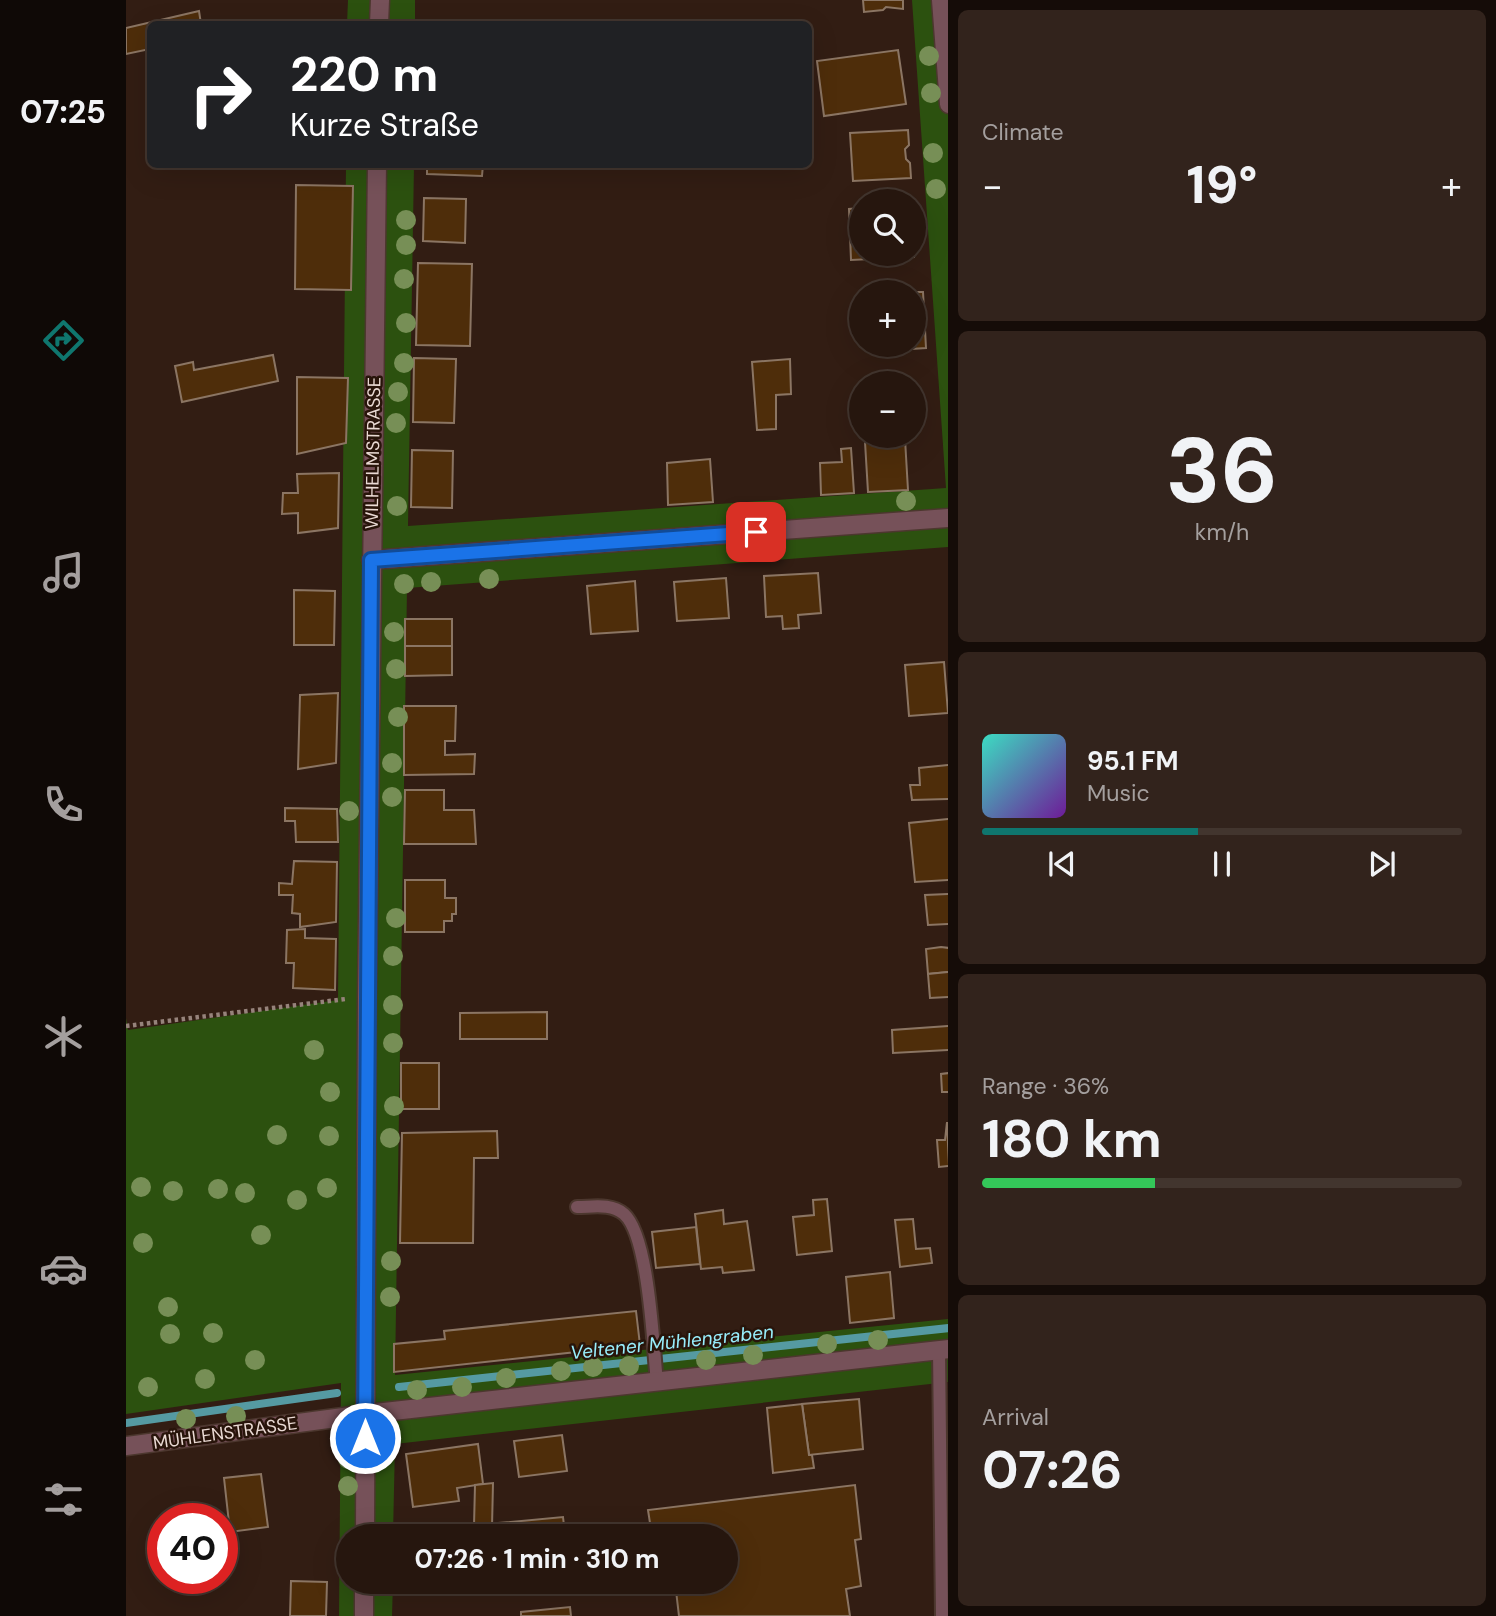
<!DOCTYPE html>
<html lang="en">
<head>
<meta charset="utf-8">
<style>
  :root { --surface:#26160e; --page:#32231c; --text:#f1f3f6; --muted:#a49f9e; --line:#42352e; --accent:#0f766e }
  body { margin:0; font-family:"DM Sans",sans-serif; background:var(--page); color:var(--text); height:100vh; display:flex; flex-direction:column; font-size:26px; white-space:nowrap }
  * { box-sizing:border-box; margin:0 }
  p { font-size:23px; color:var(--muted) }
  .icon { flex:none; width:38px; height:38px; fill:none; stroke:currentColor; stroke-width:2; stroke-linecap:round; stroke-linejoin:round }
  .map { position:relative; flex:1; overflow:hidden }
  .details { display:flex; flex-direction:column; gap:10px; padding:10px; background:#150c08; width:548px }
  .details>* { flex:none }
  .top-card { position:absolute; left:21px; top:21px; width:665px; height:147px; border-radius:10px; box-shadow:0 7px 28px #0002,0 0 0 2px var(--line); background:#202124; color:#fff; overflow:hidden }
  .tools { position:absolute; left:723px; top:189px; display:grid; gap:14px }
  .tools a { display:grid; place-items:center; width:77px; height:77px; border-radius:50%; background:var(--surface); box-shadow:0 7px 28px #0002,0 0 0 2px var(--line); font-size:35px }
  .speed { position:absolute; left:21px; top:1503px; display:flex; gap:14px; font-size:35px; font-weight:700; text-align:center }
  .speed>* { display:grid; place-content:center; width:91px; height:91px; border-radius:50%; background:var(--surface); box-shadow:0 7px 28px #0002,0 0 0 2px var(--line); line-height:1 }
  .speed .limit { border:10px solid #d22; background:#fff; color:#111 }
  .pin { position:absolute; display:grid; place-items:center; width:60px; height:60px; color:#fff; margin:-30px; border-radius:14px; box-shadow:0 4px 10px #0006 }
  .me { position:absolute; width:77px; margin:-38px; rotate:0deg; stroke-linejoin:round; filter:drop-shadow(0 0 5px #0008) }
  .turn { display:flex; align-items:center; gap:24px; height:147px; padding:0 28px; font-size:32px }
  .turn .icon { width:91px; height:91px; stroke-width:2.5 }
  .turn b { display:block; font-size:49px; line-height:60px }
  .big { font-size:52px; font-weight:700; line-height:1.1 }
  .details .tile { flex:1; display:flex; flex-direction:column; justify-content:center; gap:10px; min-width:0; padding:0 24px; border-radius:10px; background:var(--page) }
  .details .dial { align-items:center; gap:0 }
  .dial b { font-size:91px; line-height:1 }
  .song { display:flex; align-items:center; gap:21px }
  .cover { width:84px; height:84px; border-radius:10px; background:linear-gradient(135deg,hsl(170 70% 55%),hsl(280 70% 35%)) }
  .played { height:7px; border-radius:4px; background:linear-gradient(90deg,var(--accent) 45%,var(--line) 45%) }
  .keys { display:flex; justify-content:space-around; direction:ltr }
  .heat { display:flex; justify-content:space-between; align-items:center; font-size:38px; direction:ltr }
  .charge { height:10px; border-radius:5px; background:linear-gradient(90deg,#34c759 36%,var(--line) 0) }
  .trip { position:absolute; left:210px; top:1524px; width:402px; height:70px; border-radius:35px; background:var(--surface); box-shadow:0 7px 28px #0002,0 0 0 2px var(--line); font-weight:700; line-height:70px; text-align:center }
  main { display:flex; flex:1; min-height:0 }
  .menu { display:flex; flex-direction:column; width:126px; justify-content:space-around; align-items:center; background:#0f0906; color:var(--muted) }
  .menu .icon { width:49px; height:49px }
  .menu .on { color:var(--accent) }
  .menu b { font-size:32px; color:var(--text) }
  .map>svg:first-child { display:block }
  .green { fill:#2c510f }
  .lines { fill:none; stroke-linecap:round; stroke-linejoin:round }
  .stream { stroke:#559aa2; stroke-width:8 }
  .building { fill:#4e2d0a; stroke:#8b7563; stroke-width:2 }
  .service-casing { stroke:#4c372e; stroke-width:16 }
  .minor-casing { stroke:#4c372e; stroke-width:21 }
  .tertiary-casing { stroke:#4c372e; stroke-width:21 }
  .path { stroke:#96837b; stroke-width:4.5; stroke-dasharray:3.5 3.5; stroke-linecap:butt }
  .service { stroke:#765159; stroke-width:12 }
  .minor { stroke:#765159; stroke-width:18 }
  .tertiary { stroke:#765159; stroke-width:18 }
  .tree { fill:#778f56 }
  .route-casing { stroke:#114b97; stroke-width:18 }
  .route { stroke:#1a73e8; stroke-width:12 }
  .labels { text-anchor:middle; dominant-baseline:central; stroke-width:5; stroke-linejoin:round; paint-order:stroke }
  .street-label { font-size:18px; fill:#eadad4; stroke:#28140a }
  .water-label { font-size:19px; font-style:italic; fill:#98eefc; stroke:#28140a }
</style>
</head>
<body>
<main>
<nav class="menu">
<b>07:25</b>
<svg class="icon on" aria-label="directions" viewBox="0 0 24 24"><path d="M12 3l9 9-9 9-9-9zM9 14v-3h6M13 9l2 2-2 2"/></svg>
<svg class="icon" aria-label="music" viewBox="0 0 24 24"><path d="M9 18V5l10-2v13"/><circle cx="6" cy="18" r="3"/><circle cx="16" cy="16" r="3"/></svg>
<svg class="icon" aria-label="phone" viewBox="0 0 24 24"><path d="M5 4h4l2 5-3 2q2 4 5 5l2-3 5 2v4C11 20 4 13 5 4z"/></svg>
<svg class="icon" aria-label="climate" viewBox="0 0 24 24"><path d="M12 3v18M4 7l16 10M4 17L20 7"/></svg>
<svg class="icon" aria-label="car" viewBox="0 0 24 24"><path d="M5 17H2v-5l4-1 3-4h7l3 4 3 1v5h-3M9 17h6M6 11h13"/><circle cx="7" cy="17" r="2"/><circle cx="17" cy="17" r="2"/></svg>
<svg class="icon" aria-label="filters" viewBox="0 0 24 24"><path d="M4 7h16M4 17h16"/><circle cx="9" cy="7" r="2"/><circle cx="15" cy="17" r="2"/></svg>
</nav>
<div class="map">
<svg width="823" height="1616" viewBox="0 0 823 1616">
  <rect width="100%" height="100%" fill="#321d13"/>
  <!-- green -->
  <g class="green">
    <polygon points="222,0 289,0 289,24 221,24"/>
    <polygon points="786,0 822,0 822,547 281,588 269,1375 822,1319 822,1382 269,1444 267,1536 222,1536 222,1582 267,1582 266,1616 213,1616 215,1383 0,1414 0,1018 2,1030 212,1000 220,165 288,165 282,526 820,488"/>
  </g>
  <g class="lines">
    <!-- stream -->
    <g class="stream">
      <polyline points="273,1387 823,1328"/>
      <polyline points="0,1423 211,1393"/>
    </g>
  </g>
  <!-- building -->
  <g class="building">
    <polygon points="737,0 777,0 777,9 760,7 757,10 738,12"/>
    <polygon points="73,11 75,24 24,24 24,49 0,54 0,28"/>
    <polygon points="772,50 780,104 698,116 691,61"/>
    <polygon points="782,130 783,145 779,149 780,159 784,163 785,178 727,181 724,133"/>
    <polygon points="301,164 357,164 356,176 301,174"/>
    <polygon points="170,185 227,186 225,290 169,289"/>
    <polygon points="298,198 340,199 339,243 297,241"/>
    <polygon points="735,208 735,254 788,254 788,250 788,257 725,260 723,209"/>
    <polygon points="292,263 346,264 344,346 290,345"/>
    <polygon points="788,292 797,292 800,348 753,351 753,345 788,345"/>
    <polygon points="730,315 735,315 735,340 731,340"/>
    <polygon points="147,355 152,381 56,402 49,366 67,362 68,370"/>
    <polygon points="288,358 330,359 328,423 287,422"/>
    <polygon points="664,359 665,394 650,395 650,429 631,430 626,362"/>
    <polygon points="171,377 222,378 220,443 171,454"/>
    <polygon points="779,439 782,490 742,492 739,442"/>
    <polygon points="725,448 728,493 695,495 694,463 716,462 715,449"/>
    <polygon points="286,450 327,451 326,508 285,507"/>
    <polygon points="584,459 587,502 542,505 541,463"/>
    <polygon points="213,473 212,528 172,533 172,513 156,514 157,493 172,493 171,474"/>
    <polygon points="692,573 695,613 672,615 673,628 657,629 656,616 640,617 638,576"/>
    <polygon points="600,578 603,618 551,621 548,582"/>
    <polygon points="509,581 512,631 465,634 461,586"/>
    <polygon points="168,590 209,591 208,645 168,645"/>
    <rect x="279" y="619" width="47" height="27"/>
    <polygon points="279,646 326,646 326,675 279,676"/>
    <polygon points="818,662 822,713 783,716 779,665"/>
    <polygon points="212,693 210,763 172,769 174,695"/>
    <polygon points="278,706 330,706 329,741 319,741 319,755 349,754 348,774 278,775"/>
    <polygon points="823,765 823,799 786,800 784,785 794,785 793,768"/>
    <polygon points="279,790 318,790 318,810 348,810 350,844 278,844"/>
    <polygon points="159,808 211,809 212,842 170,842 169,821 159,821"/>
    <polygon points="823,819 823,880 789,882 783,823"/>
    <polygon points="168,861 211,862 210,922 174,927 174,914 166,913 167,895 153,895 153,883 166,884"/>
    <polygon points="279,880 319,880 319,898 330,898 330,914 326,914 326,921 318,921 318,932 279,932"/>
    <polygon points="823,894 823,924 802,925 799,895"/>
    <polygon points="179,929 179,938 210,939 209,990 167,988 168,963 160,963 161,930"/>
    <polygon points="815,947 823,948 823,972 802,974 800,949"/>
    <polygon points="823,972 823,997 804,998 802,974"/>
    <polygon points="421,1012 421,1039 334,1039 334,1013"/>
    <polygon points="823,1026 823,1050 767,1053 766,1030"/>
    <rect x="275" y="1063" width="38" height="46"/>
    <polygon points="823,1073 823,1092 816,1092 815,1074"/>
    <polygon points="821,1122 823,1166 813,1167 811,1140 819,1140"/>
    <polygon points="371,1131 372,1158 348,1158 347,1243 274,1243 276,1133"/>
    <polygon points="701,1199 706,1251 671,1255 667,1217 688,1215 687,1200"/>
    <polygon points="597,1210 598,1224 621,1221 628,1270 597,1273 596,1267 575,1269 569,1214"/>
    <polygon points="787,1219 790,1249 804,1248 806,1263 774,1267 769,1220"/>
    <polygon points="570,1227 574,1264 530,1268 526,1232"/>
    <polygon points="764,1272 768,1318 724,1323 720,1277"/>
    <polygon points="510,1311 514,1345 268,1372 268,1344 319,1339 318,1331"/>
    <polygon points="733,1399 737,1449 683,1455 676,1404"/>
    <polygon points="676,1404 683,1455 686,1455 688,1468 647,1473 641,1408"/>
    <polygon points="436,1435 441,1471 393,1477 388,1441"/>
    <polygon points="352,1444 357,1484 331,1488 333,1501 287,1507 280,1454"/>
    <polygon points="135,1474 142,1527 104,1532 98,1478"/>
    <polygon points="367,1483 366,1527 348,1526 349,1485"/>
    <polygon points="729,1485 735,1539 729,1540 735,1586 720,1589 724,1616 553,1616 549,1582 600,1582 600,1536 526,1536 522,1510"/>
    <polygon points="437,1517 439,1534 374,1536 373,1523"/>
    <polygon points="344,1526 366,1527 365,1536 343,1536"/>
    <polygon points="165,1581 201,1582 200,1616 164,1616"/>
    <polygon points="341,1582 363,1582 363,1590 341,1588"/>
    <polygon points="444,1607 445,1616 395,1616 395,1612"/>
  </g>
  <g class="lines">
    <defs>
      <g id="service">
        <path d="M451 1207C467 1207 485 1203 498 1214 523 1236 527 1346 531 1382"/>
        <polyline points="813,1350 816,1616"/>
      </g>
      <g id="minor">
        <polyline points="815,0 823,104"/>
        <polyline points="245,560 823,518"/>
        <polyline points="0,1446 240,1414 823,1349"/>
      </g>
      <g id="tertiary">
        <polyline points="253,24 254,0"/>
        <polyline points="239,1536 241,997 251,164"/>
        <polyline points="238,1616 238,1582"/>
      </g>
    </defs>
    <!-- service casing -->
    <use href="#service" class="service-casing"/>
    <!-- minor casing -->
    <use href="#minor" class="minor-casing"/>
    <!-- tertiary casing -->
    <use href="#tertiary" class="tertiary-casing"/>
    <!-- path -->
    <polyline class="path" points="0,1026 220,999"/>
    <!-- service -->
    <use href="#service" class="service"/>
    <!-- minor -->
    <use href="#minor" class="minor"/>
    <!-- tertiary -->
    <use href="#tertiary" class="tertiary"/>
  </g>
  <!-- trees -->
  <g class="tree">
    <circle cx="803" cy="56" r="10"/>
    <circle cx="805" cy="93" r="10"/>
    <circle cx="807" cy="153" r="10"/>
    <circle cx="810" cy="189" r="10"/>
    <circle cx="280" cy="220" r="10"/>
    <circle cx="280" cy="245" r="10"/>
    <circle cx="278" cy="279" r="10"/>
    <circle cx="280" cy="323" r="10"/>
    <circle cx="278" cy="363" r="10"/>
    <circle cx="272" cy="392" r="10"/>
    <circle cx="270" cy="423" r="10"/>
    <circle cx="780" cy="501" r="10"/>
    <circle cx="271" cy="506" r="10"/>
    <circle cx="363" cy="579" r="10"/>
    <circle cx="305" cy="582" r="10"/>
    <circle cx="278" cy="584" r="10"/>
    <circle cx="268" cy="632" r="10"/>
    <circle cx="270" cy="669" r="10"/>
    <circle cx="272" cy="717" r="10"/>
    <circle cx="266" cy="763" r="10"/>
    <circle cx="266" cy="797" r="10"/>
    <circle cx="223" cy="811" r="10"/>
    <circle cx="270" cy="918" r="10"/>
    <circle cx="267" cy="956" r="10"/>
    <circle cx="267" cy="1005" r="10"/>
    <circle cx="267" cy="1043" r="10"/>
    <circle cx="188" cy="1050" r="10"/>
    <circle cx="204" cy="1092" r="10"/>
    <circle cx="268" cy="1106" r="10"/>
    <circle cx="151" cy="1135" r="10"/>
    <circle cx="203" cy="1136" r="10"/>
    <circle cx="264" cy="1138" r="10"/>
    <circle cx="15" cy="1187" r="10"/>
    <circle cx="201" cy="1188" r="10"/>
    <circle cx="92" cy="1189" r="10"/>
    <circle cx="47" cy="1191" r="10"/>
    <circle cx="119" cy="1193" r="10"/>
    <circle cx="171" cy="1200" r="10"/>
    <circle cx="135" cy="1235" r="10"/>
    <circle cx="17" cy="1243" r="10"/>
    <circle cx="265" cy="1261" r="10"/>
    <circle cx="264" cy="1297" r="10"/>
    <circle cx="42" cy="1307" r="10"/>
    <circle cx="87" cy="1333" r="10"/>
    <circle cx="44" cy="1334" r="10"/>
    <circle cx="752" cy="1340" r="10"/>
    <circle cx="701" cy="1344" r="10"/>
    <circle cx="627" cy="1355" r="10"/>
    <circle cx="129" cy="1360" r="10"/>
    <circle cx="580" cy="1360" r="10"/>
    <circle cx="503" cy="1366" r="10"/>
    <circle cx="467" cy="1367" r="10"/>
    <circle cx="435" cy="1371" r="10"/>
    <circle cx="380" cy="1378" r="10"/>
    <circle cx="79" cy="1379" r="10"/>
    <circle cx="22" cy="1387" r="10"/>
    <circle cx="336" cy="1387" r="10"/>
    <circle cx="291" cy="1390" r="10"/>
    <circle cx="110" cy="1416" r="10"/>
    <circle cx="60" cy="1419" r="10"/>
    <circle cx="222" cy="1459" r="10"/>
    <circle cx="222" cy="1486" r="10"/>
  </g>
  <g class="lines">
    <defs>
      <polyline id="route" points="239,1438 245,560 630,532"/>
    </defs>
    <!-- route casing -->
    <use href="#route" class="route-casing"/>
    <!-- route -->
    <use href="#route" class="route"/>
  </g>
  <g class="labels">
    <!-- street labels -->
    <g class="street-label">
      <text transform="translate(247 453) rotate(-89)">WILHELMSTRASSE</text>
      <text transform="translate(99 1433) rotate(-8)">MÜHLENSTRASSE</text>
    </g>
    <!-- water labels -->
    <g class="water-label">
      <text transform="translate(546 1342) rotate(-6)">Veltener Mühlengraben</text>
    </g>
  </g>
</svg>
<div class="tools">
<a><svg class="icon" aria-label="search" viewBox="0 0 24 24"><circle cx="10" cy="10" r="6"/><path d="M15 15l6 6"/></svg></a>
<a>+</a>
<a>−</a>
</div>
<div class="speed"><div class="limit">40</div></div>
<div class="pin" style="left:630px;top:532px;background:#d93025"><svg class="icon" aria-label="arrive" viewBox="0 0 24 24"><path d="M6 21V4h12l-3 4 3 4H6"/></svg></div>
<svg class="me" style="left:239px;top:1438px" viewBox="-20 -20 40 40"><circle r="17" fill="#1a73e8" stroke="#fff" stroke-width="3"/><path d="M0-11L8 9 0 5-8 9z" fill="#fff"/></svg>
<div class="trip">07:26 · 1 min · 310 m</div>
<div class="top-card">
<div class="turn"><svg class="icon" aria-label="right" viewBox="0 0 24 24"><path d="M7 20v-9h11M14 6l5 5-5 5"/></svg><div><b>220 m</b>Kurze Straße</div></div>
</div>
</div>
<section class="details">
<div class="tile"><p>Climate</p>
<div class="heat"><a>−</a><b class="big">19°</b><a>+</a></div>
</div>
<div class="tile dial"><b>36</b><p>km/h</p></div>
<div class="tile">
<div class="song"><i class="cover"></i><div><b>95.1 FM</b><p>Music</p></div></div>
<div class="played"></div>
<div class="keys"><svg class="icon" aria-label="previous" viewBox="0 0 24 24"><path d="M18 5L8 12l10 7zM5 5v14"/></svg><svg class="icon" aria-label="pause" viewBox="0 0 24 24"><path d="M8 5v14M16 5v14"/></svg><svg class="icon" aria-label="next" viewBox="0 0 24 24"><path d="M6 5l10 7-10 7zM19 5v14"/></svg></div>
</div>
<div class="tile"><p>Range · 36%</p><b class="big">180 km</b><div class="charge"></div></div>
<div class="tile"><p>Arrival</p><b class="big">07:26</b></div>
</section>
</main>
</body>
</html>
